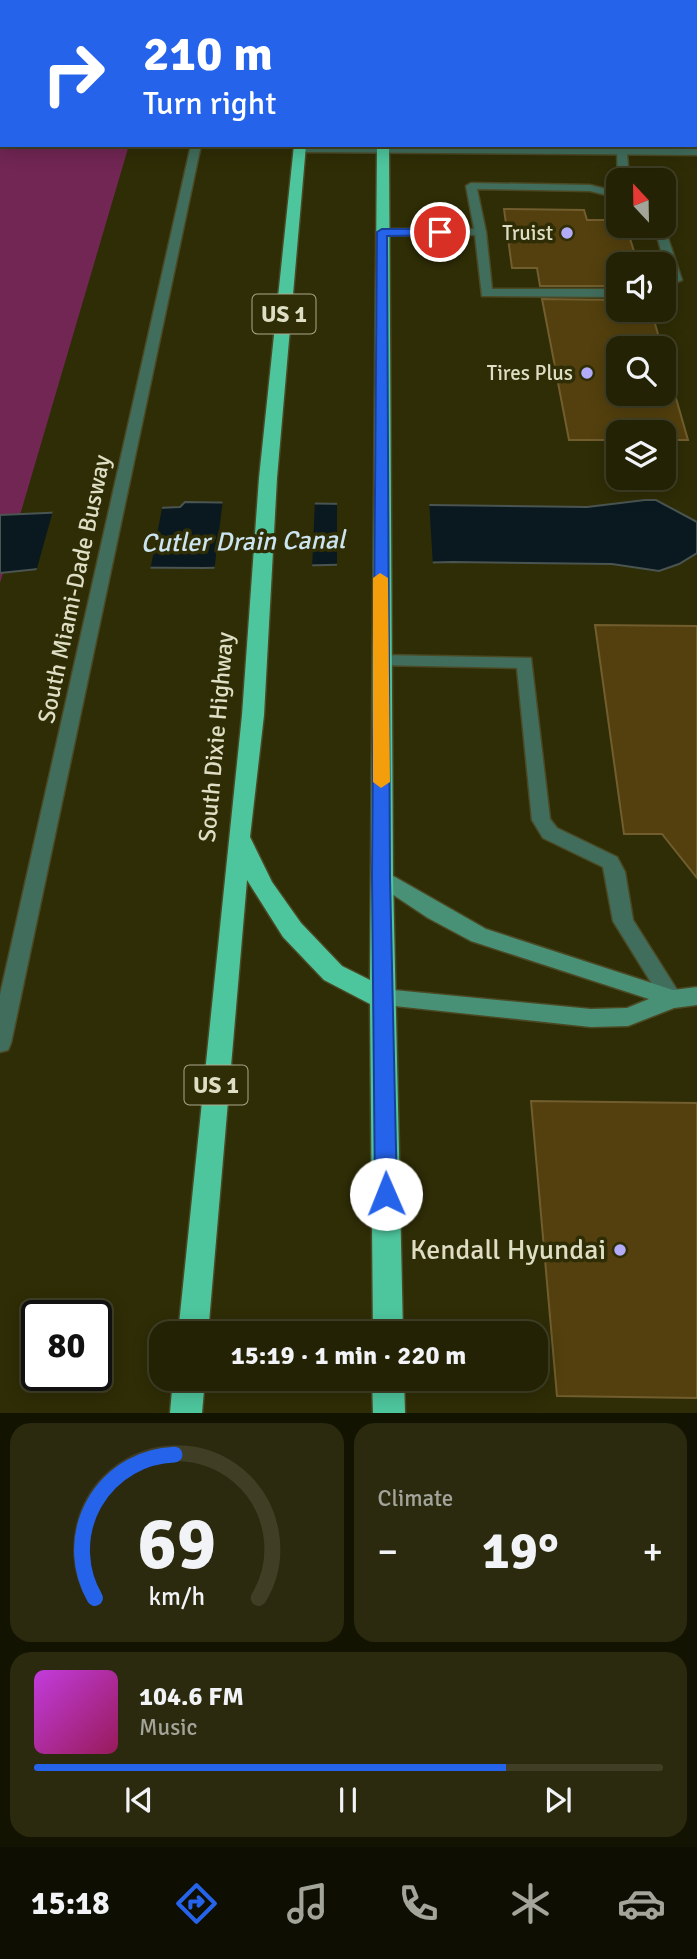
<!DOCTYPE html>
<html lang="en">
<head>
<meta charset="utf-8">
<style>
  :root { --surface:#232204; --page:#2b2a0e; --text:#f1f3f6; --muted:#a3a49a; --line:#403f26; --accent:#2563eb }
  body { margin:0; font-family:Signika,sans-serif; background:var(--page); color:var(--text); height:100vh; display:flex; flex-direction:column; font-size:26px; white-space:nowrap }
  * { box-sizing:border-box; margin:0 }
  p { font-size:23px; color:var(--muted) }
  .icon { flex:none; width:38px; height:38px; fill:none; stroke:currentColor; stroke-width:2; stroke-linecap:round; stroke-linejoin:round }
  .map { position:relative; height:1413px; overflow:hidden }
  .sheet { display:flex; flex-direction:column; gap:10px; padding:10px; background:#131302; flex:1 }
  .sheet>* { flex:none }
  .hud { position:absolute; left:0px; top:0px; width:698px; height:147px; box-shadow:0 4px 18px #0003,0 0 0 2px var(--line); background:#2563eb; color:#fff; overflow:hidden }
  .needle { width:46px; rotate:338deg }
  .tools { position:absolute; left:606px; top:168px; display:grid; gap:14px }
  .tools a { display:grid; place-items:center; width:70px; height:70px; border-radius:14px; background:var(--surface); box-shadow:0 4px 18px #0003,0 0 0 2px var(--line); font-size:35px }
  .speed { position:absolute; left:21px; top:1300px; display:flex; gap:14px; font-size:35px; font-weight:700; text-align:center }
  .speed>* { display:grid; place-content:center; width:91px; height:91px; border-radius:50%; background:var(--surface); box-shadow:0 4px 18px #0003,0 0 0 2px var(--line); line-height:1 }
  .speed .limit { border:4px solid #111; border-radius:10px; background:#fff; color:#111 }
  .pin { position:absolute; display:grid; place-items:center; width:60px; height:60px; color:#fff; margin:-30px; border:4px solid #fff; border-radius:50%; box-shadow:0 2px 7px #0007 }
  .me { position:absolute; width:77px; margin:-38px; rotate:359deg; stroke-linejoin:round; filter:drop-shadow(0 0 5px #0008) }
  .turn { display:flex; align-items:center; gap:24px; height:147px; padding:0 28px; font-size:32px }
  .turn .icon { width:91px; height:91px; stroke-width:2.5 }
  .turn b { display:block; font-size:49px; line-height:60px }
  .big { font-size:52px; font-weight:700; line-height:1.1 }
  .sheet .widget { flex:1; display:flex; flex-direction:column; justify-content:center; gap:10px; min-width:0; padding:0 24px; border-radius:21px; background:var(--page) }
  .sheet .dial { align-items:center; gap:0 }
  .dial svg { height:182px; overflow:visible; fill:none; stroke:var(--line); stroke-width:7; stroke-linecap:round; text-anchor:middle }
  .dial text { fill:var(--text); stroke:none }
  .song { display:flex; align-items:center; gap:21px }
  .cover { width:84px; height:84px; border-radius:10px; background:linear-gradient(135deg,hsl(290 70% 55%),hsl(330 70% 35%)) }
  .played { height:7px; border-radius:4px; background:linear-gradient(90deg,var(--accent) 75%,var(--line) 75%) }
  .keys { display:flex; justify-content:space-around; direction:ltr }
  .heat { display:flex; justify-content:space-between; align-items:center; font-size:38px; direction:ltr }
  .sheet .tiles { flex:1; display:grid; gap:10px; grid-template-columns:1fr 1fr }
  .widget:last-child { grid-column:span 2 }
  .trip { position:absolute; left:149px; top:1321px; width:399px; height:70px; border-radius:21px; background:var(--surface); box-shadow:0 4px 18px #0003,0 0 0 2px var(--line); font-weight:700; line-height:70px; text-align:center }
  .tabs { display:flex; height:112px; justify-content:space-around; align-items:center; background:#0e0e02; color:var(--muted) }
  .tabs .icon { width:49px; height:49px }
  .tabs .current { color:var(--accent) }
  .tabs b { font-size:32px; color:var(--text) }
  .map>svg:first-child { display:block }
  .green { fill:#712653 }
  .water { fill:#0a1920; stroke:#4a5451; stroke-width:2 }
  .pier { fill:#2f2d06 }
  .building { fill:#53400e; stroke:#715d2e; stroke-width:2 }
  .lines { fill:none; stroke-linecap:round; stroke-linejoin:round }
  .lane-casing { stroke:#4b4924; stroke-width:3 }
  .street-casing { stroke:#4b4924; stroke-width:3 }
  .secondary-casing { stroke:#4b4924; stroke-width:3 }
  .highway-casing { stroke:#4b4924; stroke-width:3 }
  .lane { fill:#416d5c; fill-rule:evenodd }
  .street { fill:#416d5c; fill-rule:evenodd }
  .secondary { fill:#499176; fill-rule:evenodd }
  .highway { fill:#4ec69d; fill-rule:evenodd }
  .route { fill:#2563eb; stroke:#184099; stroke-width:2 }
  .slow { fill:#f59e0b }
  .poi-dot { fill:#b3adf9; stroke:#2f2d06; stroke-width:2.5 }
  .labels { text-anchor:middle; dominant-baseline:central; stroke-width:7; stroke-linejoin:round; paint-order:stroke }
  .far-poi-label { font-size:21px; fill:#dedec4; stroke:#2f2d06; text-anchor:end }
  .shield { fill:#2f2d06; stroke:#aaa98b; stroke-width:2 }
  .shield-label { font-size:23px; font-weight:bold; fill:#dedec4 }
  .street-label { font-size:24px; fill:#dedec4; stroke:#2f2d06 }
  .water-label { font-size:26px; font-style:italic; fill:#cbe4f0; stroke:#2f2d06 }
  .near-poi-label { font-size:28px; fill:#dedec4; stroke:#2f2d06; text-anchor:end }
</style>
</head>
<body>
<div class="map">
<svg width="697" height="1413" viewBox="0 0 697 1413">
  <rect width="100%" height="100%" fill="#2f2d06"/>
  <!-- green -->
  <polygon class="green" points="0,0 171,0 2,2 2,145 129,145 0,583"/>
  <!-- water -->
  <polygon class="water" points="645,500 656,500 697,522 697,553 679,564 659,571 612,564 452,562 204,568 57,567 0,573 0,515 180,507 185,502 587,507"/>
  <!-- pier -->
  <g class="pier">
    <polygon points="223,499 315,499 312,570 214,572"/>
    <polygon points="337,499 429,500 433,566 337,570"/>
    <polygon points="163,503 150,571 36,572 54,507"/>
  </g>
  <!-- building -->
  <g class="building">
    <polygon points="504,209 584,210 587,220 618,220 618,226 626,226 638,264 618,264 618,286 540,286 537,268 512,268"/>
    <polygon points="542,299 618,300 618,310 651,310 662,348 618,348 618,394 663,394 663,353 688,440 663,440 663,432 618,432 618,440 569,440"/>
    <polygon points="595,625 697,626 697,878 662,834 624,834"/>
    <polygon points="531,1101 697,1103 697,1398 557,1396"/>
  </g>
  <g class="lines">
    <defs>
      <g id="lane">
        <polygon points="224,0 232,0 223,2"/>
        <polygon points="453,0 461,0 462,2 454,2"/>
        <rect x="696" y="8" width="1" height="6"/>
        <rect x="696" y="53" width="1" height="6"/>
        <polygon points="191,145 201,145 11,1043 8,1050 0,1052 0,995"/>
        <polygon points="622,149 627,152 629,179 618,182 617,152"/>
        <polygon points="471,183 590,185 618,192 618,198 590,191 477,189 486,232 492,289 618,289 618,297 482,296 475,235 382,235 376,232 382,229 474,229 466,186"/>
        <polygon points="663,223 682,280 663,288 663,280 669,278 654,226 663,226"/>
        <polygon points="381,655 531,658 550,819 557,828 617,857 625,872 633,920 679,993 683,999 679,1005 672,1008 665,1005 613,921 603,867 543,838 532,820 517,668 375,665 373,661"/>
      </g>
      <g id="street">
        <rect x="696" y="31" width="1" height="6"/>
        <polygon points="299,147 697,149 697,155 295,152 294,150"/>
      </g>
      <polygon id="secondary" points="381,869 486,929 673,990 697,987 697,1005 674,1008 628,1026 591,1027 376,1004 372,998 376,992 383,989 591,1009 627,1008 649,999 471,941 428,918 374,882 371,877 374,872"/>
      <g id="highway">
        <rect x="309" y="0" width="10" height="2"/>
        <rect x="379" y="0" width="10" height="2"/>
        <polygon points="294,145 306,145 277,478 264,715 250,837 272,882 301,923 342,966 370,980 377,145 389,145 393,877 403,1334 373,1334 370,1004 324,980 283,937 247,880 208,1334 178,1334 242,715 259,478"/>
        <polygon points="173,1379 205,1379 202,1413 170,1413"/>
        <polygon points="372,1379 404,1379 405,1413 373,1413"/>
      </g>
    </defs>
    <!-- lane casing -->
    <use href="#lane" class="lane-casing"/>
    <!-- street casing -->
    <use href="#street" class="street-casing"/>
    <!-- secondary casing -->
    <use href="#secondary" class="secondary-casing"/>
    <!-- highway casing -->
    <use href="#highway" class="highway-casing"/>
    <!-- lane -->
    <use href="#lane" class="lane"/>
    <!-- street -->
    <use href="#street" class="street"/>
    <!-- secondary -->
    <use href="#secondary" class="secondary"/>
    <!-- highway -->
    <use href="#highway" class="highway"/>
  </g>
  <!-- route -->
  <polygon class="route" points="440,229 446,232 444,235 387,236 390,877 397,1194 393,1201 386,1204 378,1201 375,1194 372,877 377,232 382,229"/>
  <!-- slow -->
  <polygon class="slow" points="380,573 388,578 390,782 381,788 373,782 373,578"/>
  <!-- markers -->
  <g class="poi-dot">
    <circle cx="567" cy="233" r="7"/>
    <circle cx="587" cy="373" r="7"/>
    <circle cx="620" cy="1250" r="7"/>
  </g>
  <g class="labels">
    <!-- far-poi labels -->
    <g class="far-poi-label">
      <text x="553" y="233">Truist</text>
      <text x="573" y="373">Tires Plus</text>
    </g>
    <!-- shield labels -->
    <g class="shield">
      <rect x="252.5" y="294.5" width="63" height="39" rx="5"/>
      <rect x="184.5" y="1065.5" width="63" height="39" rx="5"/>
    </g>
    <g class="shield-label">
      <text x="284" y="314">US 1</text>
      <text x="216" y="1085">US 1</text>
    </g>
    <!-- street labels -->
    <g class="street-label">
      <text transform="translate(74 589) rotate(-78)">South Miami-Dade Busway</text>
      <text transform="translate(216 737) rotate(-85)">South Dixie Highway</text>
    </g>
    <!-- water labels -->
    <g class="water-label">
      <text transform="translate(243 542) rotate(-1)">Cutler Drain Canal</text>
    </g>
    <!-- near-poi labels -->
    <g class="near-poi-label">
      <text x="606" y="1250">Kendall Hyundai</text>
    </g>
  </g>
</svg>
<div class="tools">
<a><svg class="needle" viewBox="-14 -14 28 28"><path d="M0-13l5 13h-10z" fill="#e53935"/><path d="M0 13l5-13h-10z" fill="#a3a49a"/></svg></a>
<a><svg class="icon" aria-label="sound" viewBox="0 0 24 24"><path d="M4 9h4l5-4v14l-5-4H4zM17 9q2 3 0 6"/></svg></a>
<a><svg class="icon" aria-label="search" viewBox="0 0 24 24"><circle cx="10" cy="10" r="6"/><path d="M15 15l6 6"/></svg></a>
<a><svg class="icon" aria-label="layers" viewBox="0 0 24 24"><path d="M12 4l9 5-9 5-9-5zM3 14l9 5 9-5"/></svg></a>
</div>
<div class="speed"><div class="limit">80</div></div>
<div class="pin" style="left:440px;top:232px;background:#d93025"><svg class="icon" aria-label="arrive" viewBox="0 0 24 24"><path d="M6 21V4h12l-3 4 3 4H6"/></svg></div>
<svg class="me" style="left:386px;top:1194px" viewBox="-20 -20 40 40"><circle r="19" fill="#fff"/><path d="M0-13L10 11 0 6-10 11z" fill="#2563eb"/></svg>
<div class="trip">15:19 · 1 min · 220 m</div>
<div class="hud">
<div class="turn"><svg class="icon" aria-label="right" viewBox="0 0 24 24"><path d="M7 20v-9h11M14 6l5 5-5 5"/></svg><div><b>210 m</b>Turn right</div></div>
</div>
</div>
<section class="sheet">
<div class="tiles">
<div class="widget dial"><svg viewBox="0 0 100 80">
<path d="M14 69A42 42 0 1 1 86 69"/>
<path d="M14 69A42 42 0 0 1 49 6" stroke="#2563eb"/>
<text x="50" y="56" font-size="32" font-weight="700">69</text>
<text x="50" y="72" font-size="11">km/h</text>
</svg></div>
<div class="widget"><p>Climate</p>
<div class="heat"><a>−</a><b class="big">19°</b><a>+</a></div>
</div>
<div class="widget">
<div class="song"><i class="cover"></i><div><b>104.6 FM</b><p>Music</p></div></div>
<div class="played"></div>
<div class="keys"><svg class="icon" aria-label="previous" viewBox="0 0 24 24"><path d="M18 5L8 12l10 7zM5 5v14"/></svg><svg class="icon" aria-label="pause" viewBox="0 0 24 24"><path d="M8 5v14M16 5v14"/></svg><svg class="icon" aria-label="next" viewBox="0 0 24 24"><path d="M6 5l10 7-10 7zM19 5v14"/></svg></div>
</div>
</div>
</section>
<nav class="tabs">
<b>15:18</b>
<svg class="icon current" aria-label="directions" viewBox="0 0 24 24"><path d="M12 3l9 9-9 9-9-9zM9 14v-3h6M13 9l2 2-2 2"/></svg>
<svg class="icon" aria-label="music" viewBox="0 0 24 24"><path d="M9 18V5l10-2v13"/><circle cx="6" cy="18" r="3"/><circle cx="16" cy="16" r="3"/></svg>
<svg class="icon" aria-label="phone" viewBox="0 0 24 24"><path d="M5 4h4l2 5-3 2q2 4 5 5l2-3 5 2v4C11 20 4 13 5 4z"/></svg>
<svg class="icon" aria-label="climate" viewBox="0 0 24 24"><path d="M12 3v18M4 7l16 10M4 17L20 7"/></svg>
<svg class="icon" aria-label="car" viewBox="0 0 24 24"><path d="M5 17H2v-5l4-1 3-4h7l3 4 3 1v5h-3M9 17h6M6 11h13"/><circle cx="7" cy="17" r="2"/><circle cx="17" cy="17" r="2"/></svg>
</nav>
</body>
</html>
